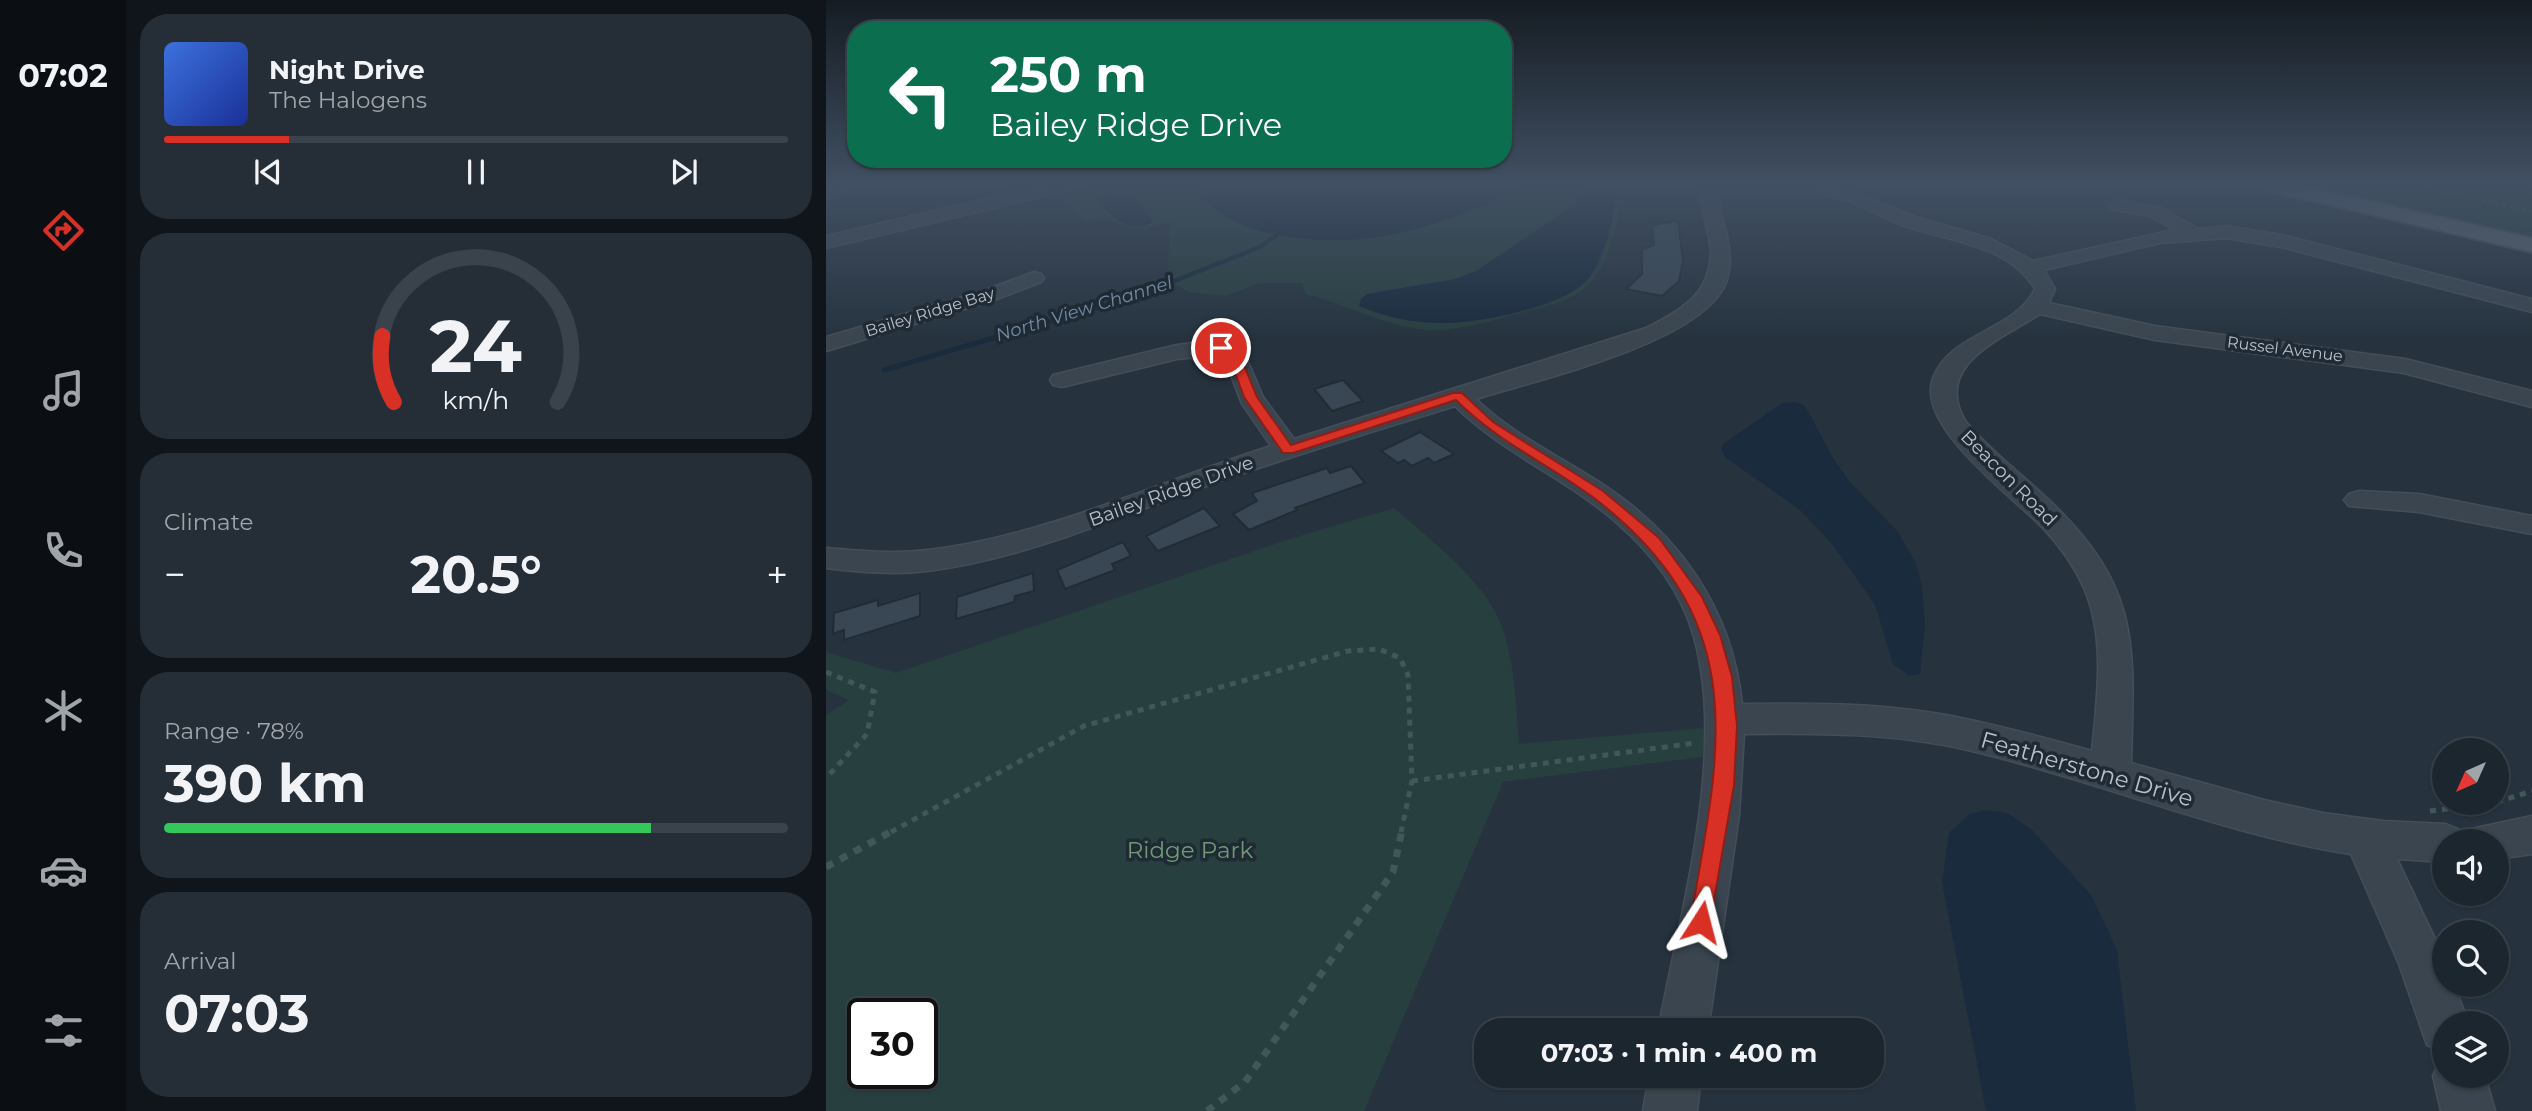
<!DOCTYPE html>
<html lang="en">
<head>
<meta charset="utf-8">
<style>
  :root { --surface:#1c262f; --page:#252e37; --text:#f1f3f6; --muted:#a0a5aa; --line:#3a434b; --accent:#d93025 }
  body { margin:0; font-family:Montserrat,sans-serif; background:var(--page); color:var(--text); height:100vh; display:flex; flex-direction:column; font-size:26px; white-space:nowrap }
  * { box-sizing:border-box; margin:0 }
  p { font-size:23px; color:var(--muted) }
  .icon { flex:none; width:38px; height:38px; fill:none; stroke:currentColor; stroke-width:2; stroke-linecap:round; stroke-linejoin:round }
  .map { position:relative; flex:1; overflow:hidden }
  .drawer { display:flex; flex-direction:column; gap:14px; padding:14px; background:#0f151a; width:700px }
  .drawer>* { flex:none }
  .guide { position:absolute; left:21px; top:21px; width:665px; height:147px; border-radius:28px; box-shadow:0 2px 5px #0004,0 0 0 2px var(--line); background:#0b6e4f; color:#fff; overflow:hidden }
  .needle { width:46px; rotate:225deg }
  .tools { position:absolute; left:1606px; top:738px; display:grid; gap:14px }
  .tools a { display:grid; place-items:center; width:77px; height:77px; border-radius:50%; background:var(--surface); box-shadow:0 2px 5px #0004,0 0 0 2px var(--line); font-size:35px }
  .speed { position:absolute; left:21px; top:998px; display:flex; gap:14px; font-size:35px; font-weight:700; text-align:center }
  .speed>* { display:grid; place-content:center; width:91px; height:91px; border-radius:50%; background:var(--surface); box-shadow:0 2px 5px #0004,0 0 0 2px var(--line); line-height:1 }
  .speed .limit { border:4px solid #111; border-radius:10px; background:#fff; color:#111 }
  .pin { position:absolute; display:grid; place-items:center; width:60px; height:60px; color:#fff; margin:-30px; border:4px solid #fff; border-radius:50%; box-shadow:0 2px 7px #0007 }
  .me { position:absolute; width:77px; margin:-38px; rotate:9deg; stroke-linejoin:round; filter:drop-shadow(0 0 5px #0008) }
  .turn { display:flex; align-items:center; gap:24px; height:147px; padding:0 28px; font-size:32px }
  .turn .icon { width:91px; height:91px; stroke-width:2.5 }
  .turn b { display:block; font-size:49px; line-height:60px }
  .big { font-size:52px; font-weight:700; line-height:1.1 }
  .drawer .card { flex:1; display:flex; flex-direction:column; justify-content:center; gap:10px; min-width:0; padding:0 24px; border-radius:28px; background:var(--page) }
  .drawer .dial { align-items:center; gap:0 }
  .dial svg { height:182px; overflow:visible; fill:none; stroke:var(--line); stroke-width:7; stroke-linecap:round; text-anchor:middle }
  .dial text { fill:var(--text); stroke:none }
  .song { display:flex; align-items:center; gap:21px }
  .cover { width:84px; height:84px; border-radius:10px; background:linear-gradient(135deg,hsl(220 70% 55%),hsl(230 70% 35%)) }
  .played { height:7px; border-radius:4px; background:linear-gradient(90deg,var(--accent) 20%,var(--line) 20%) }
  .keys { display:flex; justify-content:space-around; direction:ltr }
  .heat { display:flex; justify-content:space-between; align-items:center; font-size:38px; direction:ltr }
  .charge { height:10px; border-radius:5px; background:linear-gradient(90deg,#34c759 78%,var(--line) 0) }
  .trip { position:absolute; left:648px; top:1018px; width:410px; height:70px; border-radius:28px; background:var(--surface); box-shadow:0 2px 5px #0004,0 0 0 2px var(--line); font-weight:700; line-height:70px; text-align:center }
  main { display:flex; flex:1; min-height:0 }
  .tabs { display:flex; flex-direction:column; width:126px; justify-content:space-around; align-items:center; background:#0b0f13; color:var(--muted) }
  .tabs .icon { width:49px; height:49px }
  .tabs .current { color:var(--accent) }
  .tabs b { font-size:32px; color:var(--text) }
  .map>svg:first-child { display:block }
  .green { fill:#283f40; fill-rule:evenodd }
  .water { fill:#1a2b3d }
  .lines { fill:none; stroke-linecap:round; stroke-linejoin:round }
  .stream-far1 { stroke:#1a2b3d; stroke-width:4.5 }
  .stream { stroke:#1a2b3d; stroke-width:5 }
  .building { fill:#394755; stroke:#212c36; stroke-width:2 }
  .minor-casing { stroke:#444e58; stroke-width:3 }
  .major-casing { stroke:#444e58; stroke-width:4 }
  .path-far2 { stroke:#425858; stroke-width:2.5; stroke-dasharray:3.5 3.5; stroke-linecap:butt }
  .path-far1 { stroke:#425858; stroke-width:5; stroke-dasharray:6 6; stroke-linecap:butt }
  .path { stroke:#425858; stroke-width:7; stroke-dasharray:8 8; stroke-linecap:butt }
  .minor { fill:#3a454f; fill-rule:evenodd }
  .major { fill:#59646f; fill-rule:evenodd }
  .route { fill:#d93025; stroke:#8d1f18; stroke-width:2 }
  .labels { text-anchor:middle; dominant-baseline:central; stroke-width:7; stroke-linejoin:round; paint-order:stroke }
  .far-street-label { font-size:16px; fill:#b7c0ca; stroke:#1f2a34 }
  .far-water-label { font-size:18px; font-style:italic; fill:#728da7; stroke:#1f2a34 }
  .street-label { font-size:19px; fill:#b7c0ca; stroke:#1f2a34 }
  .near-street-label { font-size:23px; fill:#b7c0ca; stroke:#1f2a34 }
  .near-park-label { font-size:23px; fill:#6f9a76; stroke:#1f2a34 }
</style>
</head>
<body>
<main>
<nav class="tabs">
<b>07:02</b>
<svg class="icon current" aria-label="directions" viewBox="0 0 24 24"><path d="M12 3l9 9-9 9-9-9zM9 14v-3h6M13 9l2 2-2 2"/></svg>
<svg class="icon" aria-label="music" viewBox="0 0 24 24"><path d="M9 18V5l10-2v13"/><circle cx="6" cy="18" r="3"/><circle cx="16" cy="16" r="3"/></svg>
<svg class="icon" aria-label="phone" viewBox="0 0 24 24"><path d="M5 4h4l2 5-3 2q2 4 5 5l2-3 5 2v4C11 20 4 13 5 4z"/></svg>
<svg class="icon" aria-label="climate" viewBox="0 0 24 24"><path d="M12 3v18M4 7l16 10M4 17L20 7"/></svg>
<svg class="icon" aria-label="car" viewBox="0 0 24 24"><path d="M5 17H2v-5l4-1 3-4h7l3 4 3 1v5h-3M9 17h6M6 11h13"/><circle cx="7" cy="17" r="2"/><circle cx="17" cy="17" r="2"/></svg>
<svg class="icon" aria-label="filters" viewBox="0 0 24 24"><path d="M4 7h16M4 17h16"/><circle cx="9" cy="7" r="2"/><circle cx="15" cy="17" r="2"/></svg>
</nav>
<section class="drawer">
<div class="card">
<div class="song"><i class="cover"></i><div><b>Night Drive</b><p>The Halogens</p></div></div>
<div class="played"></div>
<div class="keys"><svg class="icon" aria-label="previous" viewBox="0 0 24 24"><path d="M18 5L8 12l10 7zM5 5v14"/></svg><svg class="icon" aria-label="pause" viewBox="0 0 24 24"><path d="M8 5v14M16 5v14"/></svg><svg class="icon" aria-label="next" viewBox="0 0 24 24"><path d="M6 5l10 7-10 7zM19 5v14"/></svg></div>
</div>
<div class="card dial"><svg viewBox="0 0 100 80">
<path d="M14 69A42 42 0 1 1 86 69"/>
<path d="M14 69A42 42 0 0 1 9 40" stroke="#d93025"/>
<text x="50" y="56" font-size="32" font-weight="700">24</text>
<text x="50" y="72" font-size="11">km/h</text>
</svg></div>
<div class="card"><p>Climate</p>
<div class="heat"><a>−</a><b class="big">20.5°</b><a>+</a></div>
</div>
<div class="card"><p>Range · 78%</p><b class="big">390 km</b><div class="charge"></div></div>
<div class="card"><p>Arrival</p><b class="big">07:03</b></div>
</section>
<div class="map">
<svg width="1706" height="1111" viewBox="0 0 1706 1111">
  <rect width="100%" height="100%" fill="#26333f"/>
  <!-- green -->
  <g class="green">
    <path d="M301 184H796C792 223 785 276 747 296 729 306 705 310 686 315 660 323 629 331 602 330 560 327 520 304 480 294L476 283H434L399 296 362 292 341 279 344 222 317 228 300 227 281 218 258 222 233 196Z"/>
    <polygon points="1464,184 1706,184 1706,239"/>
    <path d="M568 508C605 541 658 579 676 627 689 664 690 705 693 744L901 726 900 754 677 782 538 1111H0V715L23 700 0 690V652L70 673 464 539ZM37 1013H96V1073H37Z"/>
  </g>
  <!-- water -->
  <g class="water">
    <path d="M380 184H711C624 219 559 251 463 237 432 233 405 224 381 202Z"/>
    <path d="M762 184H791C789 213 781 253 764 277 742 306 658 322 623 323 594 324 559 318 533 306L535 299 541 294 629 279 650 271 756 200Z"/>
    <path d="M281 192 302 196 314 204 327 222C303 236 281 215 270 195Z"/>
    <polygon points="969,402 978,405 982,411 1007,458 1024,482 1072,532 1090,563 1096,587 1099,625 1094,674 1084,676 1067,664 1049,605 1007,545 974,510 899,457 895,448 898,443 956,403"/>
    <polygon points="1158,810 1181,813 1205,829 1265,895 1291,950 1310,1111 1160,1111 1116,882 1123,833 1142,815"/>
  </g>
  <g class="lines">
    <!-- stream-far1 -->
    <polyline class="stream-far1" points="313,295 434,247 451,235"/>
    <!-- stream -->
    <polyline class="stream" points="58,370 318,294"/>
  </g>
  <!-- building -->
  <g class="building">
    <polygon points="852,221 857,261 853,281 836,296 800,289 816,274 816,249 828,245 826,225"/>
    <polygon points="517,380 537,401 506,411 488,389"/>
    <polygon points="594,432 628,454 608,463 602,458 586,466 578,460 572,463 555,451"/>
    <polygon points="525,466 539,483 469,508 471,510 423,530 407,514 431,501 426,493 501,468 504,473"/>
    <polygon points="378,508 394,526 332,551 320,536"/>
    <polygon points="297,542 305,556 286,564 289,570 239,589 231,570"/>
    <polygon points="207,573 208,591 189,596 188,602 130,619 131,597"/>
    <polygon points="94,593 94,616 18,640 18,630 7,634 8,613 52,600 52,606"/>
  </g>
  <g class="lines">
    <defs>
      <g id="minor">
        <polygon points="11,184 38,184 0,198 0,188"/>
        <polygon points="225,184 256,184 248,189 0,248 0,236"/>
        <path d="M875 184H995L1016 188 1086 216 1165 239 1207 261 1348 230 1324 216 1286 209 1283 205 1292 200 1335 208 1372 229 1400 226 1456 235 1706 299V312L1455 247 1400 238 1334 243 1218 270 1229 289 1223 303 1329 326 1579 359 1706 391V407L1578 373 1329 340 1214 314C1176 339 1105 365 1140 422 1165 452 1198 476 1226 503 1316 590 1308 647 1305 763L1438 800 1497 813 1557 821 1619 824 1634 830 1639 840 1645 829 1706 816V854L1671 859V842H1619V862L1571 859 1619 960V985H1628L1643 1024H1619V1052L1601 1045 1573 964 1525 854C1394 834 1274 781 1146 751 1071 733 994 733 918 734L913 815 882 1031H832C854 912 901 755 868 637 856 593 826 553 792 524 742 479 677 454 629 406 546 432 462 457 380 486 289 518 198 559 101 571 67 575 34 572 0 568V548C34 551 68 554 102 550 220 536 332 482 445 446L416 404 400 362 392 355 351 359 236 387 227 385 224 380 227 375 351 345 375 342 402 343 413 347 420 357 437 397 468 439 820 328C857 310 889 291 884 244 881 224 874 205 875 184ZM892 192C929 193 967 190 1004 196 1028 200 1050 215 1073 224 1118 241 1182 243 1209 289 1189 331 1125 332 1107 378 1089 426 1186 496 1216 527 1233 545 1248 565 1258 588 1280 639 1271 698 1266 751 1216 737 1165 723 1114 714 1049 703 982 703 916 704 906 607 851 531 770 480 729 454 685 433 650 399 709 380 888 341 902 276 909 248 894 220 892 192Z"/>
        <polygon points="208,272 215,274 218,278 215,282 168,300 0,351 0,337 154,292"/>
        <polygon points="1533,491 1593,494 1706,516 1706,534 1593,512 1523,506 1518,500 1523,494"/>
        <polygon points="1619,1056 1619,1076 1659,1076 1669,1111 1615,1111 1607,1076 1615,1058"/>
        <polygon points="823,1076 875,1076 871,1111 817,1111"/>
      </g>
      <polygon id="major" points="1431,184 1470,184 1706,238 1706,252 1441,190"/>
    </defs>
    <!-- minor casing -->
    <use href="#minor" class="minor-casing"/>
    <!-- major casing -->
    <use href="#major" class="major-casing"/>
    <!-- path-far2 -->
    <g class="path-far2">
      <polyline points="1408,184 1424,188"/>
      <polyline points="1603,184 1614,191 1706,211"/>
      <polyline points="264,189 288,184"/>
    </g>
    <!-- path-far1 -->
    <g class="path-far1">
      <polyline points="0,672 49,692 41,734 0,778"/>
      <polyline points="586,781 869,743"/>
      <polyline points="1671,802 1706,791"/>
      <polyline points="1604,811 1666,803"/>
      <polyline points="65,832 258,726 522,651 553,649 574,658 582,675 586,781 575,832"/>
    </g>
    <!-- path -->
    <g class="path">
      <polyline points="0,867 68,830"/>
      <polyline points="381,1111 419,1082 567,872 576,830"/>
    </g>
    <!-- minor -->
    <use href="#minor" class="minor"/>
    <!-- major -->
    <use href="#major" class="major"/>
  </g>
  <!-- sky -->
  <linearGradient id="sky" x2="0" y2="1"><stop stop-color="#151c23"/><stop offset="0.54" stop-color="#415063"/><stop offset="1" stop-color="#415063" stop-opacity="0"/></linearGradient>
  <rect width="1706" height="340" fill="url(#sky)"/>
  <!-- route -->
  <path class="route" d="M390 345 407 348 415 358 431 397 465 445 627 393H636L667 422 777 491 833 538 876 597 894 635 906 677 911 726 908 785 883 929 875 933 867 929 864 922C895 748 928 621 768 498 721 463 673 443 630 400L467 453H457L418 397 404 359 390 350Z"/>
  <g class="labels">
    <!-- far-street labels -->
    <g class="far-street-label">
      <text transform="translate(104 312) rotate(-17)">Bailey Ridge Bay</text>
      <text transform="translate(1459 349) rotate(7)">Russel Avenue</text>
    </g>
    <!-- far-water labels -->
    <g class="far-water-label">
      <text transform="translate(258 309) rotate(-17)">North View Channel</text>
    </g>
    <!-- street labels -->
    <g class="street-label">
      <text transform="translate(1183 478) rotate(45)">Beacon Road</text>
      <text transform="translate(345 491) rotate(-20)">Bailey Ridge Drive</text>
    </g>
    <!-- near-street labels -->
    <g class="near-street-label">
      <text transform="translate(1261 769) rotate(16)">Featherstone Drive</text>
    </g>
    <!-- near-park labels -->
    <g class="near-park-label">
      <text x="364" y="850">Ridge Park</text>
    </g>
  </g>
</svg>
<div class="tools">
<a><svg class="needle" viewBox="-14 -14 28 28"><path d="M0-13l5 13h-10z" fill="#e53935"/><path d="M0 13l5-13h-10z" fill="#a0a5aa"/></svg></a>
<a><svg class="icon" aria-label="sound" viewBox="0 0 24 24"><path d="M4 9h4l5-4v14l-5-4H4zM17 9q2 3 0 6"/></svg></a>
<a><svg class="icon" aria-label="search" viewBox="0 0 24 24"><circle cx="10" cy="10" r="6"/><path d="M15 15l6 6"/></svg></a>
<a><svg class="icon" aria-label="layers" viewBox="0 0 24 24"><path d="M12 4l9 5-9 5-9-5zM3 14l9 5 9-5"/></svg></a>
</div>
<div class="speed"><div class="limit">30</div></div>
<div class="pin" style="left:395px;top:348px;background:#d93025"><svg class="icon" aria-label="arrive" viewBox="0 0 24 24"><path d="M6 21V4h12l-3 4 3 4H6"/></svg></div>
<svg class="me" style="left:875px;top:922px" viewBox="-20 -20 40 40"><path d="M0-17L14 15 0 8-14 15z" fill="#d93025" stroke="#fff" stroke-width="4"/></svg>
<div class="trip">07:03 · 1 min · 400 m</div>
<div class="guide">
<div class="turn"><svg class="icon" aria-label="left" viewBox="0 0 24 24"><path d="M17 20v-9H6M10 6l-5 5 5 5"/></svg><div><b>250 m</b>Bailey Ridge Drive</div></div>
</div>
</div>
</main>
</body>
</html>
